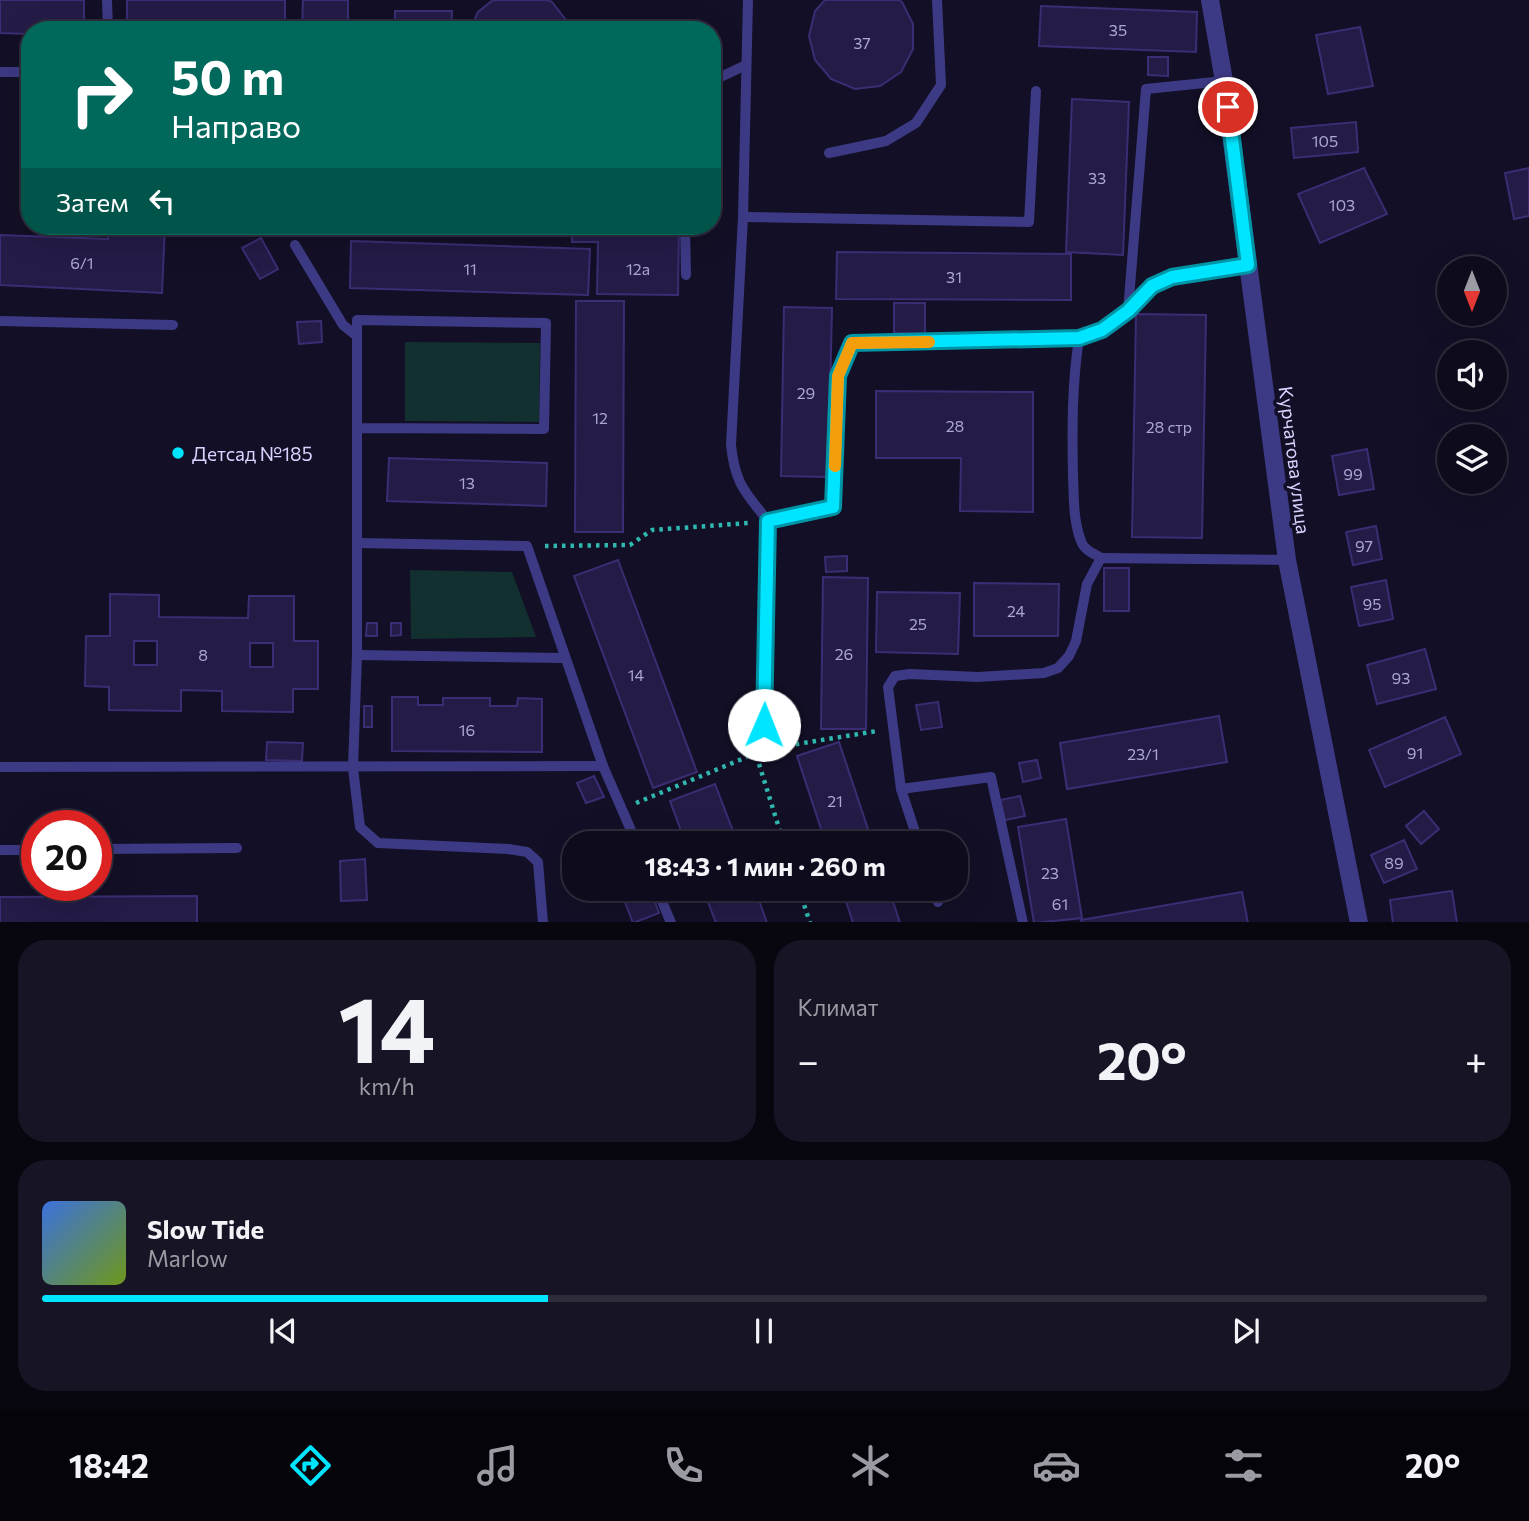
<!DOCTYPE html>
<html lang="ru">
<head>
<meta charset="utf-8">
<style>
  :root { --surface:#0e0b1c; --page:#171425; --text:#f1f3f6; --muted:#9b9ba3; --line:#2e2b3b; --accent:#00e5ff }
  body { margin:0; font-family:Commissioner,sans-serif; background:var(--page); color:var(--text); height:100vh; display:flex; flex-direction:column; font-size:26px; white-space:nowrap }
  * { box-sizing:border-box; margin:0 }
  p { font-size:23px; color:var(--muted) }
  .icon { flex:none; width:38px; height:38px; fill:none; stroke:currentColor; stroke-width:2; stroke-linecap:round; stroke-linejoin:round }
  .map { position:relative; height:922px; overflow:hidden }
  .sheet { display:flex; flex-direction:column; gap:18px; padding:18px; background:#08060f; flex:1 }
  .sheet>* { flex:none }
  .hud { position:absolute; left:21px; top:21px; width:700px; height:214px; border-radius:28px; box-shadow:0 7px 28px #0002,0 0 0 2px var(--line); background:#00695c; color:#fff; overflow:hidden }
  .needle { width:46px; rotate:180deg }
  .fabs { position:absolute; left:1437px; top:256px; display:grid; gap:14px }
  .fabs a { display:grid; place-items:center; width:70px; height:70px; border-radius:50%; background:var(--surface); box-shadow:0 7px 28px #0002,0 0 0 2px var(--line); font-size:35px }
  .speed { position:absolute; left:21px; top:810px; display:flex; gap:14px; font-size:35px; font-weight:700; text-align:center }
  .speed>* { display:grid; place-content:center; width:91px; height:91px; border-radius:50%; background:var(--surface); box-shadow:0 7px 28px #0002,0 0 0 2px var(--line); line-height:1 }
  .speed .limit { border:10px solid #d22; background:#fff; color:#111 }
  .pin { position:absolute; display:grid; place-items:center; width:60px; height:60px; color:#fff; margin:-30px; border:4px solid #fff; border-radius:50%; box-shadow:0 2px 7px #0007 }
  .me { position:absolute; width:77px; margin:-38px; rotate:1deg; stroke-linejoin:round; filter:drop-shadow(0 0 5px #0008) }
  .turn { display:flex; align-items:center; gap:24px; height:147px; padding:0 35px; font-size:32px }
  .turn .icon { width:91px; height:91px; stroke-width:2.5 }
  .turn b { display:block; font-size:49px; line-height:60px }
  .then { display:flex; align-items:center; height:66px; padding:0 35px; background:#0003; gap:14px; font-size:26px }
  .big { font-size:52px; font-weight:700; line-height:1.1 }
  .sheet .card { flex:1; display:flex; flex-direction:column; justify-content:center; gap:10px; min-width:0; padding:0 24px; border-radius:28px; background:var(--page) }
  .sheet .dial { align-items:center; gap:0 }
  .dial b { font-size:91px; line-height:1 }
  .song { display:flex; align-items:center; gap:21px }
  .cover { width:84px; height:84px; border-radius:10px; background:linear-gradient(135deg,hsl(220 70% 55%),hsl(80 70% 35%)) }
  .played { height:7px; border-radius:4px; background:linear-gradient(90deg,var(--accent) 35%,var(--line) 35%) }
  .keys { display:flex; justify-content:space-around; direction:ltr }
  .heat { display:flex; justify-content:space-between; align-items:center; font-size:38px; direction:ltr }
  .sheet .tiles { flex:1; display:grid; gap:18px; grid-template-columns:1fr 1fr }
  .card:last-child { grid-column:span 2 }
  .trip { position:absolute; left:562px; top:831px; width:406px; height:70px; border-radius:28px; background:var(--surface); box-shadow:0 7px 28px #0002,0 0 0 2px var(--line); font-weight:700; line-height:70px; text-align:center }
  .menu { display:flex; height:112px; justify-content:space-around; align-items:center; background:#06040b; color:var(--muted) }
  .menu .icon { width:49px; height:49px }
  .menu .active { color:var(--accent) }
  .menu b { font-size:32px; color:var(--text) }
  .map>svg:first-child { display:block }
  .green { fill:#12302f }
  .building { fill:#241b47; stroke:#3b2d73; stroke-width:2; fill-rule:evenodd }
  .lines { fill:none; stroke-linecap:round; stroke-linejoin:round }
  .path { stroke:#2fb8b0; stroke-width:4.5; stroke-dasharray:3.5 5; stroke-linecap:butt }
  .lane { stroke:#3d3a85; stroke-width:10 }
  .street { stroke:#3d3a85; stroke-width:18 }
  .route-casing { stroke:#0095a6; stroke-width:18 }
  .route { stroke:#00e5ff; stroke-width:12 }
  .slow { stroke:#f59e0b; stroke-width:12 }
  .poi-dot { fill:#00e5ff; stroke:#130f26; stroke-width:2.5 }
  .labels { text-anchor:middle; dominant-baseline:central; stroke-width:7; stroke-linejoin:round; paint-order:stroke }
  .number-label { font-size:16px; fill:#aca6d1 }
  .poi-label { font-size:19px; fill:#d9d4ff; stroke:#130f26; text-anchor:start }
  .street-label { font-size:19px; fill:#d9d4ff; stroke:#130f26 }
</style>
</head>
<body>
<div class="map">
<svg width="1529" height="923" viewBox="0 0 1529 923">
  <rect width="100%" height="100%" fill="#130f26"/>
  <!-- green -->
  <g class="green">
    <polygon points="405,342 540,343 539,422 405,421"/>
    <polygon points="410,570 512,572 536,637 411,639"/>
  </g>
  <!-- building -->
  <g class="building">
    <polygon points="0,0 84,0 84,30 30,30 30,34 0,33"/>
    <rect x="127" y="0" width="158" height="30"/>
    <polygon points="303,0 348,0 348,30 302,30"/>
    <polygon points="493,0 548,0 552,2 569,24 570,30 470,30 478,12"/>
    <polygon points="825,0 899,0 902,2 913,24 913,49 901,72 880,86 855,89 831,79 815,60 809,36 815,11"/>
    <polygon points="1041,6 1197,12 1196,52 1039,46"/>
    <polygon points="395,11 452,11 451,30 395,30"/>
    <polygon points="1360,27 1373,86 1328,94 1316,35"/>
    <polygon points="1148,57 1168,57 1168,76 1148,75"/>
    <polygon points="1072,99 1129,102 1123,255 1066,252"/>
    <polygon points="1356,122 1358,152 1294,158 1291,128"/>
    <polygon points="1364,168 1387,214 1320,243 1298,194"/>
    <polygon points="1529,168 1529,216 1514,219 1505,173"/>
    <polygon points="109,226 165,226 162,293 0,285 0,235 108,239"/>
    <polygon points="572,226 679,226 678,295 597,294 598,242 572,242"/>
    <polygon points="261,238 278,269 260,279 242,248"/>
    <polygon points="351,241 590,249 588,295 350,288"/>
    <polygon points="837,252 1071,254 1071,300 836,299"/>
    <polygon points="576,301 624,301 623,532 575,532"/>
    <polygon points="894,303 925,303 925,334 894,333"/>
    <polygon points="784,307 832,308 828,477 781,476"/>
    <polygon points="1136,314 1206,315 1202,538 1132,537"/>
    <polygon points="321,321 322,342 299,344 297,322"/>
    <polygon points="876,391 1033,392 1033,512 960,511 961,458 876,458"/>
    <polygon points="1367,449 1374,489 1339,495 1332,456"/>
    <polygon points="389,458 547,463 546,506 387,501"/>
    <polygon points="1376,526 1382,559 1353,565 1346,532"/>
    <polygon points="847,556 847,571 826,572 825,557"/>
    <polygon points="618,560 697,772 653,788 574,576"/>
    <rect x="1104" y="568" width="25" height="43"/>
    <polygon points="823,577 868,578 866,729 821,729"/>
    <polygon points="1386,580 1393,619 1359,626 1351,587"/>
    <polygon points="974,583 1059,584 1058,636 974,636"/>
    <polygon points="877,592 960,593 958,654 876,652"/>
    <path d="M110 594 159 595V617L248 618 249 596H294V641H318V689H293V712L222 711V691L181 690V711L109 710V687L85 686 86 636H110ZM134 641H157V665H134ZM250 643H273V667H250Z"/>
    <polygon points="367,623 377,623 377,636 366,636"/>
    <polygon points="391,623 401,623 401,635 391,636"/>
    <polygon points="1425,649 1436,689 1377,704 1367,665"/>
    <polygon points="392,697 418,697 418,705 443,705 443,698 490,698 490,706 517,706 518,698 542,699 542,752 392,751"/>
    <polygon points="938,702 942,727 921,730 916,705"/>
    <rect x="364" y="706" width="8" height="21"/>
    <polygon points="1219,716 1227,762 1067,789 1060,743"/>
    <polygon points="1445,717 1461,754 1385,787 1369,750"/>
    <polygon points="267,742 303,743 302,761 266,760"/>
    <polygon points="839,742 873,844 826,844 797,756"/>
    <polygon points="1037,760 1041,778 1023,782 1019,763"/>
    <polygon points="594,776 604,797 586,803 577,783"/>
    <polygon points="715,784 738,844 686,844 670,801"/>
    <polygon points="1020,796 1025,816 1005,820 1000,800"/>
    <polygon points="1424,811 1439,829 1421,844 1406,826"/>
    <polygon points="1066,819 1082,918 1034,923 1018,827"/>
    <polygon points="1404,840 1417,869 1384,883 1371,855"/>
    <polygon points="365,859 367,900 341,901 340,861"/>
    <polygon points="629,889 650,889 659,913 633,923 621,892"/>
    <polygon points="703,889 755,889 767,923 716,923"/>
    <polygon points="842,889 889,889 900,923 853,923"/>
    <polygon points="1452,891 1457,923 1393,923 1390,900"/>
    <polygon points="1242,892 1248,923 1082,923 1081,920"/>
    <polygon points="197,896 197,923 0,923 0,897"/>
  </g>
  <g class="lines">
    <!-- path -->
    <g class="path">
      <polyline points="545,546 630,545 652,530 749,523"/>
      <polyline points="779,747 877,731"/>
      <polyline points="759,764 784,844"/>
      <polyline points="636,803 747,757"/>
      <polyline points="799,889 810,923"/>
    </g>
    <!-- lane -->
    <g class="lane">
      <polyline points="107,0 108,30"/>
      <path d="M748 0 743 217 731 445C735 484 745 492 768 521L763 750"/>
      <polyline points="0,72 30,72"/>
      <polyline points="712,81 746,65"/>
      <polyline points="829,153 886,141 916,123 941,85 937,0"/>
      <polyline points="743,217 1029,222 1036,91"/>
      <polyline points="685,226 686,275"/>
      <polyline points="295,245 343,325 357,336"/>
      <polyline points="1128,311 1152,286 1172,277 1248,265"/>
      <polyline points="0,321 173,325"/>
      <path d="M1079 338C1072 384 1072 429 1073 476 1074 497 1073 520 1081 541 1084 550 1093 553 1101 558"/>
      <polyline points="357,428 544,429 546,323 357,320 357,655 353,768 360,827 378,843 508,849 527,852 538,862 543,923"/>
      <polyline points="768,521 833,507 838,376 852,343 1079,338 1102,330 1128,311 1146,89 1224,81"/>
      <polyline points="357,543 527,546 603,766 637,844"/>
      <polyline points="357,655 565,658"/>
      <polyline points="0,767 603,766"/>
      <polyline points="901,789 919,844"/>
      <polyline points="96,849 237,848"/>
      <polyline points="0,850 37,850"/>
      <polyline points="657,889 671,923"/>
      <polyline points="934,889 938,902"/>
      <polyline points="1023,923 991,777 901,789 888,687 895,676 910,674 978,677 1044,673 1058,668 1069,656 1076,641 1087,584 1101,558 1287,560"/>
    </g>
    <!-- street -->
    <polyline class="street" points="1210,0 1224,81 1287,560 1359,923"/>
  </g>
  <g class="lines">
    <defs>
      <polyline id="route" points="764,725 768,521 833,507 838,376 852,343 1079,338 1102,330 1128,311 1152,286 1172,277 1248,265 1228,107"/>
    </defs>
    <!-- route casing -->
    <use href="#route" class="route-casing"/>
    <!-- route -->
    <use href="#route" class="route"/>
    <!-- slow -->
    <polyline class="slow" points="835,466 838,376 852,343 929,342"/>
  </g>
  <!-- markers -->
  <circle class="poi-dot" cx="178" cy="453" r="7"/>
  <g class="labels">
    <!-- number labels -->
    <g class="number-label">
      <text x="1118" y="29">35</text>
      <text x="862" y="42">37</text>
      <text x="1325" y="140">105</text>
      <text x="1097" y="177">33</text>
      <text x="1342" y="204">103</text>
      <text x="82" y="262">6/1</text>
      <text x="470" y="268">11</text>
      <text x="638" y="268">12а</text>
      <text x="954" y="276">31</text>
      <text x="806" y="392">29</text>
      <text x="600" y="417">12</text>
      <text x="955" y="425">28</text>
      <text x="1169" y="426">28 стр</text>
      <text x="1353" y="473">99</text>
      <text x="467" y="482">13</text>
      <text x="1364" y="545">97</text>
      <text x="1372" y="603">95</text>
      <text x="1016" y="610">24</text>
      <text x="918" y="623">25</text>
      <text x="844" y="653">26</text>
      <text x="203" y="654">8</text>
      <text x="636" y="674">14</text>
      <text x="1401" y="677">93</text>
      <text x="467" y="729">16</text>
      <text x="1415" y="752">91</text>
      <text x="1143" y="753">23/1</text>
      <text x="835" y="800">21</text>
      <text x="1394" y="862">89</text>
      <text x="1050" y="872">23</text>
      <text x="1060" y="903">61</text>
    </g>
    <!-- poi labels -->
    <g class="poi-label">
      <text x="192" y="453">Детсад №185</text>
    </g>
    <!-- street labels -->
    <g class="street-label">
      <text transform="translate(1295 460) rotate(83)">Курчатова улица</text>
    </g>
  </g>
</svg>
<div class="fabs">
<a><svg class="needle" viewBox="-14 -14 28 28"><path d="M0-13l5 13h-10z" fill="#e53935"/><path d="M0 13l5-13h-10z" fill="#9b9ba3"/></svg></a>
<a><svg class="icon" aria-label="sound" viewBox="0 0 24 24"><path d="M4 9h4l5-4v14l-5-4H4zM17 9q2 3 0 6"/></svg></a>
<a><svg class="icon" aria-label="layers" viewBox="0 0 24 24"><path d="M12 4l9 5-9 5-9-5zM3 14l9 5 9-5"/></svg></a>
</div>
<div class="speed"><div class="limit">20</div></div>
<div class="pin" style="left:1228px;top:107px;background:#d93025"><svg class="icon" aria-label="arrive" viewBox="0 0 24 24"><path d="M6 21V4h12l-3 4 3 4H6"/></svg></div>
<svg class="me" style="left:764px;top:725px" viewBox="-20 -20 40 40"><circle r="19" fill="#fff"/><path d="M0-13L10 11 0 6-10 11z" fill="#00e5ff"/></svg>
<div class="trip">18:43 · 1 мин · 260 m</div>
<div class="hud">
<div class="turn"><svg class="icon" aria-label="right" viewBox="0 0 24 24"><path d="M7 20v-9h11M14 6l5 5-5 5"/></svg><div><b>50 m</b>Направо</div></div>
<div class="then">Затем<svg class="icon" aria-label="left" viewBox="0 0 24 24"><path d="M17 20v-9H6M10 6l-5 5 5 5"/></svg></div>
</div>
</div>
<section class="sheet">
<div class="tiles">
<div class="card dial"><b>14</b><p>km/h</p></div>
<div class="card"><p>Климат</p>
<div class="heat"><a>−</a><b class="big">20°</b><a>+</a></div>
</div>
<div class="card">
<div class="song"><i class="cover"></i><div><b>Slow Tide</b><p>Marlow</p></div></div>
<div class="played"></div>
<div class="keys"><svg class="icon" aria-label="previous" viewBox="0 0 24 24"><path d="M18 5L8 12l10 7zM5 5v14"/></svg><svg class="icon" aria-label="pause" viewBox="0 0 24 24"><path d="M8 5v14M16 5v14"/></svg><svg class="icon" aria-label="next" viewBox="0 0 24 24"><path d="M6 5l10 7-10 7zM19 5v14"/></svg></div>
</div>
</div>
</section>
<nav class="menu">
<b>18:42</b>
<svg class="icon active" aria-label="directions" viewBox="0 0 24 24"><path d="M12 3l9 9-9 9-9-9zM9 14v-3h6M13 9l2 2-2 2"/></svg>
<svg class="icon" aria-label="music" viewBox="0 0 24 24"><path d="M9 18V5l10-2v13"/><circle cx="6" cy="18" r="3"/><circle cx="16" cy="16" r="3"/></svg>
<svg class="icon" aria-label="phone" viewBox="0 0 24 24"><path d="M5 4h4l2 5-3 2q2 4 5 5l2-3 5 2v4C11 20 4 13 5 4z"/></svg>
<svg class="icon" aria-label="climate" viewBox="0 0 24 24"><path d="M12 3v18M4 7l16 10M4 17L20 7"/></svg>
<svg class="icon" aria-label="car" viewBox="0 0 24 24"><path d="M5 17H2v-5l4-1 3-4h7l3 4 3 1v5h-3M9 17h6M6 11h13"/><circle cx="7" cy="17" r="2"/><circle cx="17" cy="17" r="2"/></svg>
<svg class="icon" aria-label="filters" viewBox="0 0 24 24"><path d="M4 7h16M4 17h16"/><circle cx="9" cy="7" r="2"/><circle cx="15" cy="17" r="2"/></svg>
<b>20°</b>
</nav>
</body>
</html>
